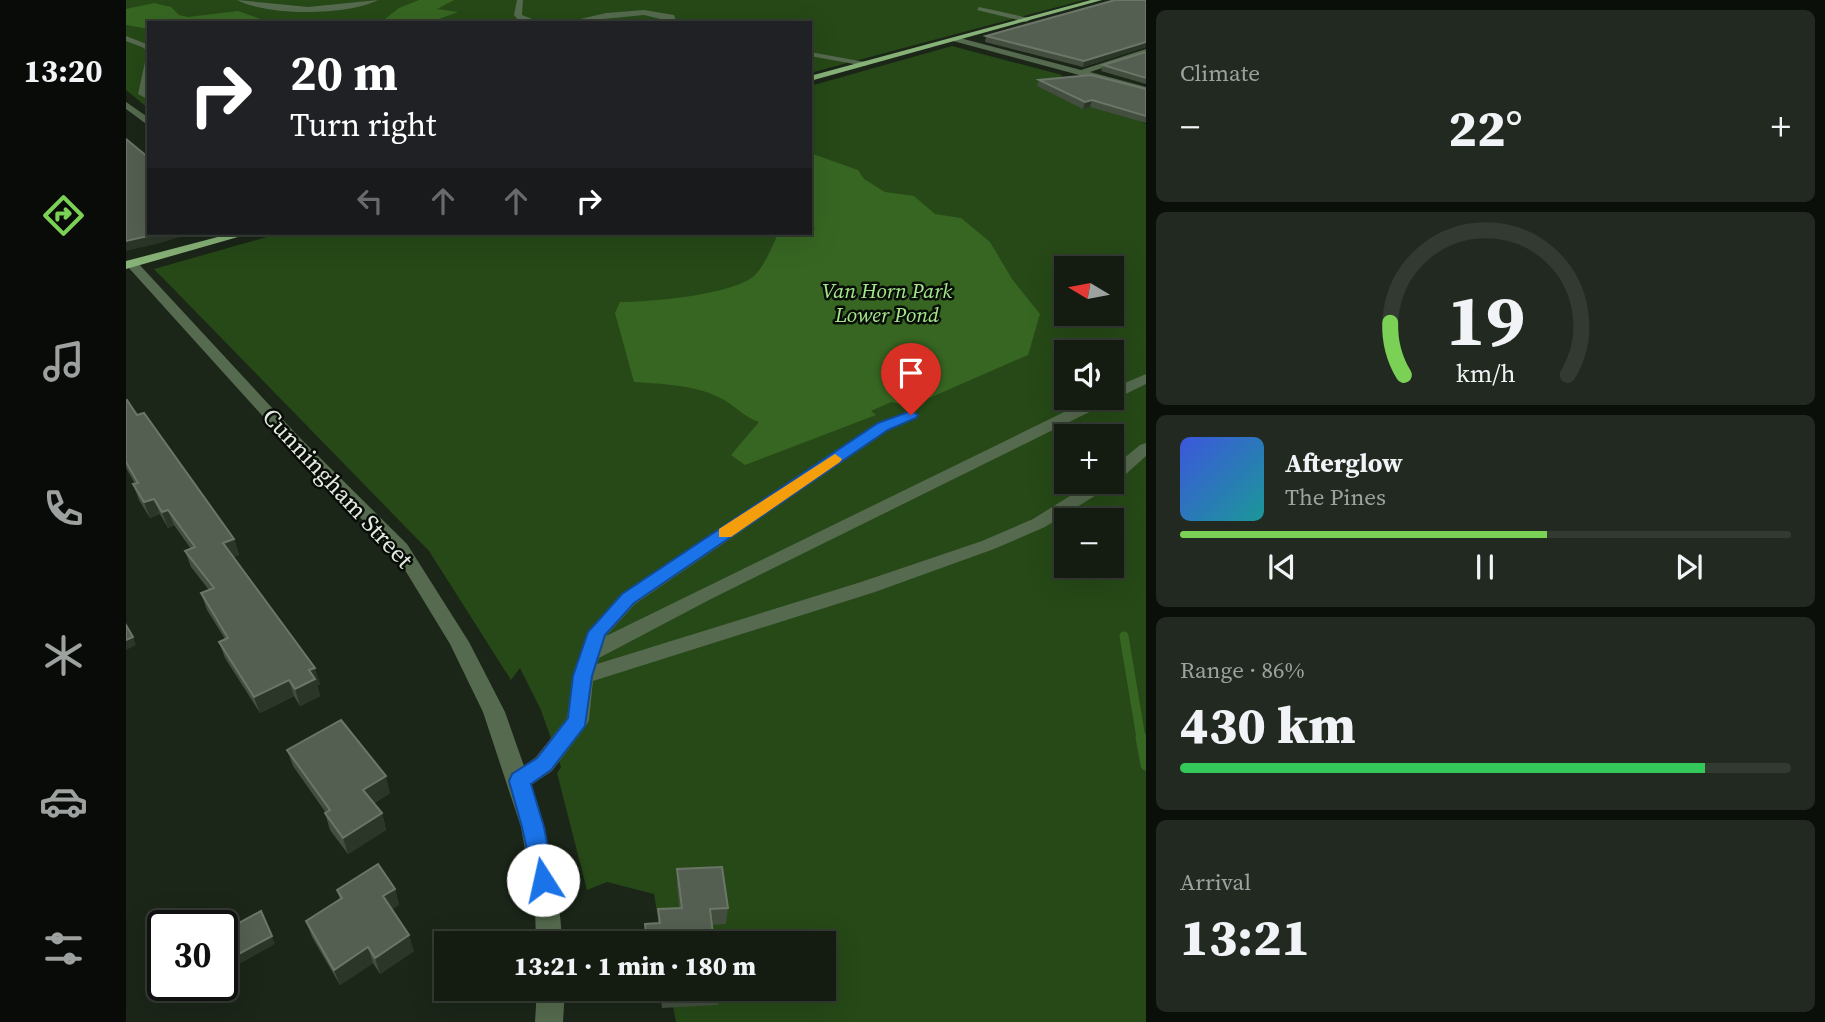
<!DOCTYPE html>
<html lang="en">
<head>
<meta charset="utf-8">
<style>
  :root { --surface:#141c12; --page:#212920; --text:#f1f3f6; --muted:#9da19f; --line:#333a32; --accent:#7bd155 }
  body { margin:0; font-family:"Source Serif 4",serif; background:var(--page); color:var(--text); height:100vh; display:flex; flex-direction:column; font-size:26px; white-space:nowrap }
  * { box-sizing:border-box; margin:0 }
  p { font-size:23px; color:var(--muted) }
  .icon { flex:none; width:38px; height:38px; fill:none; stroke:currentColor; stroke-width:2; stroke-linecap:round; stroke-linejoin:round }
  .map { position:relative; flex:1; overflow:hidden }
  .drawer { display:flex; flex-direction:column; gap:10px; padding:10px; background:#0b0f0a; width:679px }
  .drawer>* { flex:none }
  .guide { position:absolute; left:21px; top:21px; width:665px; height:214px; border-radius:0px; box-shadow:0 7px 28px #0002,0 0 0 2px var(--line); background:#202124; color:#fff; overflow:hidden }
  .needle { width:46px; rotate:280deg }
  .buttons { position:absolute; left:928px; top:256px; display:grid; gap:14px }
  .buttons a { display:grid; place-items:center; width:70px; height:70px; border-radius:0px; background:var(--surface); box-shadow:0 7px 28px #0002,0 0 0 2px var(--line); font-size:35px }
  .speed { position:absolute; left:21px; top:910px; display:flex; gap:14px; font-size:35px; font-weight:700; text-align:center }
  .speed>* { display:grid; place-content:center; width:91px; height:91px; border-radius:50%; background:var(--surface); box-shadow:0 7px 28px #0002,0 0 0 2px var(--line); line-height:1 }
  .speed .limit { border:4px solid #111; border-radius:10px; background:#fff; color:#111 }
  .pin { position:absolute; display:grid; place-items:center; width:60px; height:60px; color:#fff; margin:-72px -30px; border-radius:50% 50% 50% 0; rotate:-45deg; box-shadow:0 0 7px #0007 }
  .pin .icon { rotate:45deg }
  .me { position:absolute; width:77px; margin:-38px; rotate:350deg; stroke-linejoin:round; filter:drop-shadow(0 0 5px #0008) }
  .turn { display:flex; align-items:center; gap:24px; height:147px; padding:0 28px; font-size:32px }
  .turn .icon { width:91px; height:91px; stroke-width:2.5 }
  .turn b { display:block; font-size:49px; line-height:60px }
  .lanes { display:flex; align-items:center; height:66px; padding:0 28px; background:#0003; justify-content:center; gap:35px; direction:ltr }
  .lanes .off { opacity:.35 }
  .big { font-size:52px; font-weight:800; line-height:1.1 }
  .drawer .card { flex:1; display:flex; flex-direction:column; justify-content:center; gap:10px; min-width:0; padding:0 24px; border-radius:10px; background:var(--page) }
  .drawer .dial { align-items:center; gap:0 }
  .dial svg { height:182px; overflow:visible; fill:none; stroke:var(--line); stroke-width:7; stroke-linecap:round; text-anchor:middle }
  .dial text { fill:var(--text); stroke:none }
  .song { display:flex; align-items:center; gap:21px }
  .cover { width:84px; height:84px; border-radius:10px; background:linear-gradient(135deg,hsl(230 70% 55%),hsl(180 70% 35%)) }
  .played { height:7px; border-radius:4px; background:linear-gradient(90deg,var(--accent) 60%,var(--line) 60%) }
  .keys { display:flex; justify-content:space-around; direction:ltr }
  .heat { display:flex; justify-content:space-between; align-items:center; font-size:38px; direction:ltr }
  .charge { height:10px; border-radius:5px; background:linear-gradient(90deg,#34c759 86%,var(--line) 0) }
  .trip { position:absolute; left:308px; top:931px; width:402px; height:70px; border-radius:0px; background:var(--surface); box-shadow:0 7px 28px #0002,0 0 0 2px var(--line); font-weight:800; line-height:70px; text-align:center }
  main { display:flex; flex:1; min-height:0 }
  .menu { display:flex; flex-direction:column; width:126px; justify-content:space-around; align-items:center; background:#080b07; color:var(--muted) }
  .menu .icon { width:49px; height:49px }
  .menu .on { color:var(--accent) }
  .menu b { font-size:32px; color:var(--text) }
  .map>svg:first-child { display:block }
  .green { fill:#264917; fill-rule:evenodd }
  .water { fill:#376622 }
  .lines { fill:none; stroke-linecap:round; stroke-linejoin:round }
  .stream-far1 { stroke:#376622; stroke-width:9 }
  .stream { stroke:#376622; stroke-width:11 }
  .minor { fill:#556a4e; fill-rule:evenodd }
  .major { fill:#87b277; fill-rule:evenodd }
  .wall { fill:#434e3f }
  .shaded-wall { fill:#2c3628 }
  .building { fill:#545f51; stroke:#6b7568; stroke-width:2 }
  .route { fill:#1a73e8; stroke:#114b97; stroke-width:2 }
  .slow { fill:#f59e0b }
  .labels { text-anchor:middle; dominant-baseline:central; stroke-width:5; stroke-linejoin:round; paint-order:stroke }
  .far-water-label { font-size:21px; font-style:italic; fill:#a5e88a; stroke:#090d07 }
  .street-label { font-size:24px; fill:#e4ebe2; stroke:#090d07 }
</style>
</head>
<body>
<main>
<nav class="menu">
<b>13:20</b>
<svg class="icon on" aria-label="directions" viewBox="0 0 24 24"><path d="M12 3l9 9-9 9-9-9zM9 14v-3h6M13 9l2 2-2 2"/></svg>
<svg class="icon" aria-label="music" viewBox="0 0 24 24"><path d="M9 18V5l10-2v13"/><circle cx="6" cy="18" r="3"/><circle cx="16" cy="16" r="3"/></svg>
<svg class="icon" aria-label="phone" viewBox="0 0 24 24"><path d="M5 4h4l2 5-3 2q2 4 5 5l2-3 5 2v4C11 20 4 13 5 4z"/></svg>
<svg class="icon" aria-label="climate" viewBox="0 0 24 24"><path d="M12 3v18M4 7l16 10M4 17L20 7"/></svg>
<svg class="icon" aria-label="car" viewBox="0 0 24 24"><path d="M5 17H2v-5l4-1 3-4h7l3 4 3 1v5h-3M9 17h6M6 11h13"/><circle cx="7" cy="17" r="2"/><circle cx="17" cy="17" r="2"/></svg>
<svg class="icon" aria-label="filters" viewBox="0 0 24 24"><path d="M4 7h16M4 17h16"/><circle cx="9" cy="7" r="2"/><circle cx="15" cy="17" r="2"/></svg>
</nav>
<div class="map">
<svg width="1020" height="1022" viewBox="0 0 1020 1022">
  <rect width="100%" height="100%" fill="#1b2518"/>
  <!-- green -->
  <g class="green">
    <polygon points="0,0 958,0 684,73 684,23 23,23 23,109 0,90"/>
    <path d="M826 46 936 75 934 80 1020 124V1022H550L544 989H698V943H536L528 894 481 882 461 890 431 773 435 767 415 710 394 668 385 680 303 551 28 269 155 233H684V86ZM940 268H985V313H940ZM940 352H985V397H940ZM940 436H985V481H940ZM940 520H985V565H940Z"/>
  </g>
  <!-- water -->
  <g class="water">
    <polygon points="293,0 328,0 311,9 332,12 302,23 254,23 273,8"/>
    <polygon points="28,3 45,7 53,15 62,17 112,11 146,23 23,23 23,29 0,25 0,9"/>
    <path d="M684 153 732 170 738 179 759 192 788 196 809 214 835 218 864 242 886 279 914 314 902 355 785 406 765 402 745 411 750 415 619 465 605 455 633 422C619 417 612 409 600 401 574 385 538 384 508 382L489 313 494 302C522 302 611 295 630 274 639 264 645 249 651 236L684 233 689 229 684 219Z"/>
  </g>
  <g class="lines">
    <!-- stream-far1 -->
    <polyline class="stream-far1" points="998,636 1015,738"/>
    <!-- stream -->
    <polyline class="stream" points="1015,737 1020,765"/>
    <!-- minor -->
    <g class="minor">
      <path d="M111 0 182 7 252 0C221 16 142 16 111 0Z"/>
      <polygon points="391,0 397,0 396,15 416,23 393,21 388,15"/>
      <polygon points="853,7 903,18 904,20 900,22 851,10"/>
      <polygon points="518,10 548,15 551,23 518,15 437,23 480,13"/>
      <polygon points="0,36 23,45 23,56 18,48 0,41"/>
      <polygon points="830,37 955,70 1020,49 1020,54 964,72 1020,87 1020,93 827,41"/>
      <polygon points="684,52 739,62 743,64 739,66 684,56"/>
      <polygon points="23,60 23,100 12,94 19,62"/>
      <polygon points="0,102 23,118 23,126 0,109"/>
      <path d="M2 261H10L173 437 281 544 343 642 379 712 398 766 410 757 441 718 447 676 461 633 495 594 751 424 785 410 793 415 763 430 509 604 480 636 969 397H985V389L1020 374V384L585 599 473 658 471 664 735 582 856 541 907 519 968 481H985V469L1014 445 1020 443V456L991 482 919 527 868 549 749 592 467 681 463 720 460 726 426 771 405 785C422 837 434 889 436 943H410L409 907 395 827 357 712 324 644 268 552 161 443 2 267Z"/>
      <polygon points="411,989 439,989 437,1022 409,1022"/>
    </g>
    <!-- major -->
    <g class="major">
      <polygon points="965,0 976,0 684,81 684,76"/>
      <polygon points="107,233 126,233 0,269 0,261"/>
    </g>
  </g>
  <!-- wall -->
  <g class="wall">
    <polygon points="1020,0 1020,47 957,67 859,42 860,36"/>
    <polygon points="1020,52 1020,84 975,71 977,65"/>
    <polygon points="913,80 1020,89 1020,123 964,107 957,109 911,86"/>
    <polygon points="0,401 108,539 113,555 107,557 194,684 191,685 194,696 174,706 168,696 134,713 99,658 93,642 99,639 81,610 75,593 83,590 65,567 59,551 65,549 48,525 42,528 34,514 24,518 13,500 7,484 9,484 0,468"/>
    <polygon points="161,750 264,793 248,803 256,813 260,830 222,854 204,830 199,813 200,813 167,766"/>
    <polygon points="551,869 602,908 600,924 586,925 588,943 520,943 519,924 532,923 532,909 553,908 551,885"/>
    <polygon points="269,889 273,905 266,909 288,951 254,974 247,963 214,985 186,937 180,921 214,900 211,890"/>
    <polygon points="534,989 594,989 592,1005 536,1008"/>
  </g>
  <!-- shaded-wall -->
  <g class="shaded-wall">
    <polygon points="1020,42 1020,47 957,67 958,61"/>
    <polygon points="966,100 964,107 957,109 959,102"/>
    <polygon points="35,233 67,233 34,243 0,251 0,241"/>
    <polygon points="28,499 34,514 24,518 18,502"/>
    <polygon points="42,510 48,525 42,528 36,512"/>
    <polygon points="108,539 113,555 102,559 97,543"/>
    <polygon points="7,637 10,645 0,650 0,640"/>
    <polygon points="189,668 194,684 191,685 194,696 174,706 169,689 183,670"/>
    <polygon points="163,680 168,696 134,713 128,697"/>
    <polygon points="260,776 264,793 242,806 237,790"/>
    <polygon points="256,813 260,830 222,854 217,838"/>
    <polygon points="269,889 273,905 262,912 257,896"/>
    <polygon points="283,935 288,951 254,974 249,958"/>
    <polygon points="146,936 149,944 99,972 96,967 96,963"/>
    <polygon points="242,947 247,963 214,985 208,970"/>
  </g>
  <!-- building -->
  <g class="building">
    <polygon points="989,0 1020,0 1020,42 958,61 860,36"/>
    <polygon points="1020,52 1020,78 977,65"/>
    <polygon points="965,75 1020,89 1020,116 966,100 959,102 913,80"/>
    <polygon points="0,139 23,158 23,233 35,233 0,241"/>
    <polygon points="1,400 11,415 18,413 108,539 97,543 189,668 183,670 189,679 169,689 163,680 128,697 93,642 102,638 75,593 88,588 59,551 69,547 42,510 36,512 28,499 18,502 7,484 12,483 0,462 0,401"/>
    <polygon points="0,625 7,637 0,640"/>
    <polygon points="215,720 260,776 237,790 256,813 217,838 199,813 204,810 161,750"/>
    <polygon points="252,864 269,889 257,896 283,935 249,958 242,947 208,970 180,921 216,898 211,890"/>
    <polygon points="596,867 602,908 584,909 588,943 521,943 519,924 534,923 532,909 556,908 551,869"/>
    <polygon points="135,911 146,936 96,963 96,932"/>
    <polygon points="536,989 594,989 594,990 537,993"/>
  </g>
  <!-- route -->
  <polygon class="route" points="785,411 792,415 790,418 762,430 508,603 479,635 466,676 459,726 425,770 405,784 418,827 428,880 425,887 417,891 409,887 396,827 383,781 386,774 411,758 442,718 447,676 462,632 496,594 752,423"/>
  <!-- slow -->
  <polygon class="slow" points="709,454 716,459 714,462 605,537 593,537 593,529"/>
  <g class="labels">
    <!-- far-water labels -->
    <g class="far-water-label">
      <text x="761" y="290">Van Horn Park<tspan x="761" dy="24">Lower Pond</tspan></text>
    </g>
    <!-- street labels -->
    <g class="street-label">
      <text transform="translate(212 488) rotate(47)">Cunningham Street</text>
    </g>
  </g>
</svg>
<div class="buttons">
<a><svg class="needle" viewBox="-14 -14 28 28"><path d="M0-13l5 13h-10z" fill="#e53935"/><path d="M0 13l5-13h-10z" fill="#9da19f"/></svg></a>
<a><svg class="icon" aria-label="sound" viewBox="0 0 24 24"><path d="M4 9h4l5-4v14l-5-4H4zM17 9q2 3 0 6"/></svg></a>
<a>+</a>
<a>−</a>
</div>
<div class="speed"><div class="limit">30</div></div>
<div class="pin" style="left:785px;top:415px;background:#d93025"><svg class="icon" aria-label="arrive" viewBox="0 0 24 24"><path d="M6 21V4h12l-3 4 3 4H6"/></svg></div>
<svg class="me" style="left:417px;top:880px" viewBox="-20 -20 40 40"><circle r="19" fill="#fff"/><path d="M0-13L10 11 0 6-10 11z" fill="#1a73e8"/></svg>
<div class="trip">13:21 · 1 min · 180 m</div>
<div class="guide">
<div class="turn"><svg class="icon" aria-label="right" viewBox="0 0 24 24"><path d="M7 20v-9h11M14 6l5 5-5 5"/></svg><div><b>20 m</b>Turn right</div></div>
<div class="lanes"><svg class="icon off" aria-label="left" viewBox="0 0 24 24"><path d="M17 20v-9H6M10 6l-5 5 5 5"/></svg><svg class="icon off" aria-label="ahead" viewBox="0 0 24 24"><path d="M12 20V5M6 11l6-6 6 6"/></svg><svg class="icon off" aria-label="ahead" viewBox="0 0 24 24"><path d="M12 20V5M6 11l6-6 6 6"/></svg><svg class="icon" aria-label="right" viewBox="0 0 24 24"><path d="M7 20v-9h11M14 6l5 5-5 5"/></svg></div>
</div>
</div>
<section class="drawer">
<div class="card"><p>Climate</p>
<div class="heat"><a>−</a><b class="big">22°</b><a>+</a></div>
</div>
<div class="card dial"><svg viewBox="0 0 100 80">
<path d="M14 69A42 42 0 1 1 86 69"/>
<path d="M14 69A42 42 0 0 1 8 46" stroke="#7bd155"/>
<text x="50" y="56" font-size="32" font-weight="700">19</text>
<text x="50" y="72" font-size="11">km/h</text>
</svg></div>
<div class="card">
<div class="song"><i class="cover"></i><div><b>Afterglow</b><p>The Pines</p></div></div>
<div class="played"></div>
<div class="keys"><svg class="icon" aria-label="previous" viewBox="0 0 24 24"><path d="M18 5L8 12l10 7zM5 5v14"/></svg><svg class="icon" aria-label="pause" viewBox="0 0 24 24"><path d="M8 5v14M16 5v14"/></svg><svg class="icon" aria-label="next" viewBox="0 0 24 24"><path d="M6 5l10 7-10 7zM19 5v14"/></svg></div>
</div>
<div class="card"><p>Range · 86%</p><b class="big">430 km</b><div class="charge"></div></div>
<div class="card"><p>Arrival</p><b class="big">13:21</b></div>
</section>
</main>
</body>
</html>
